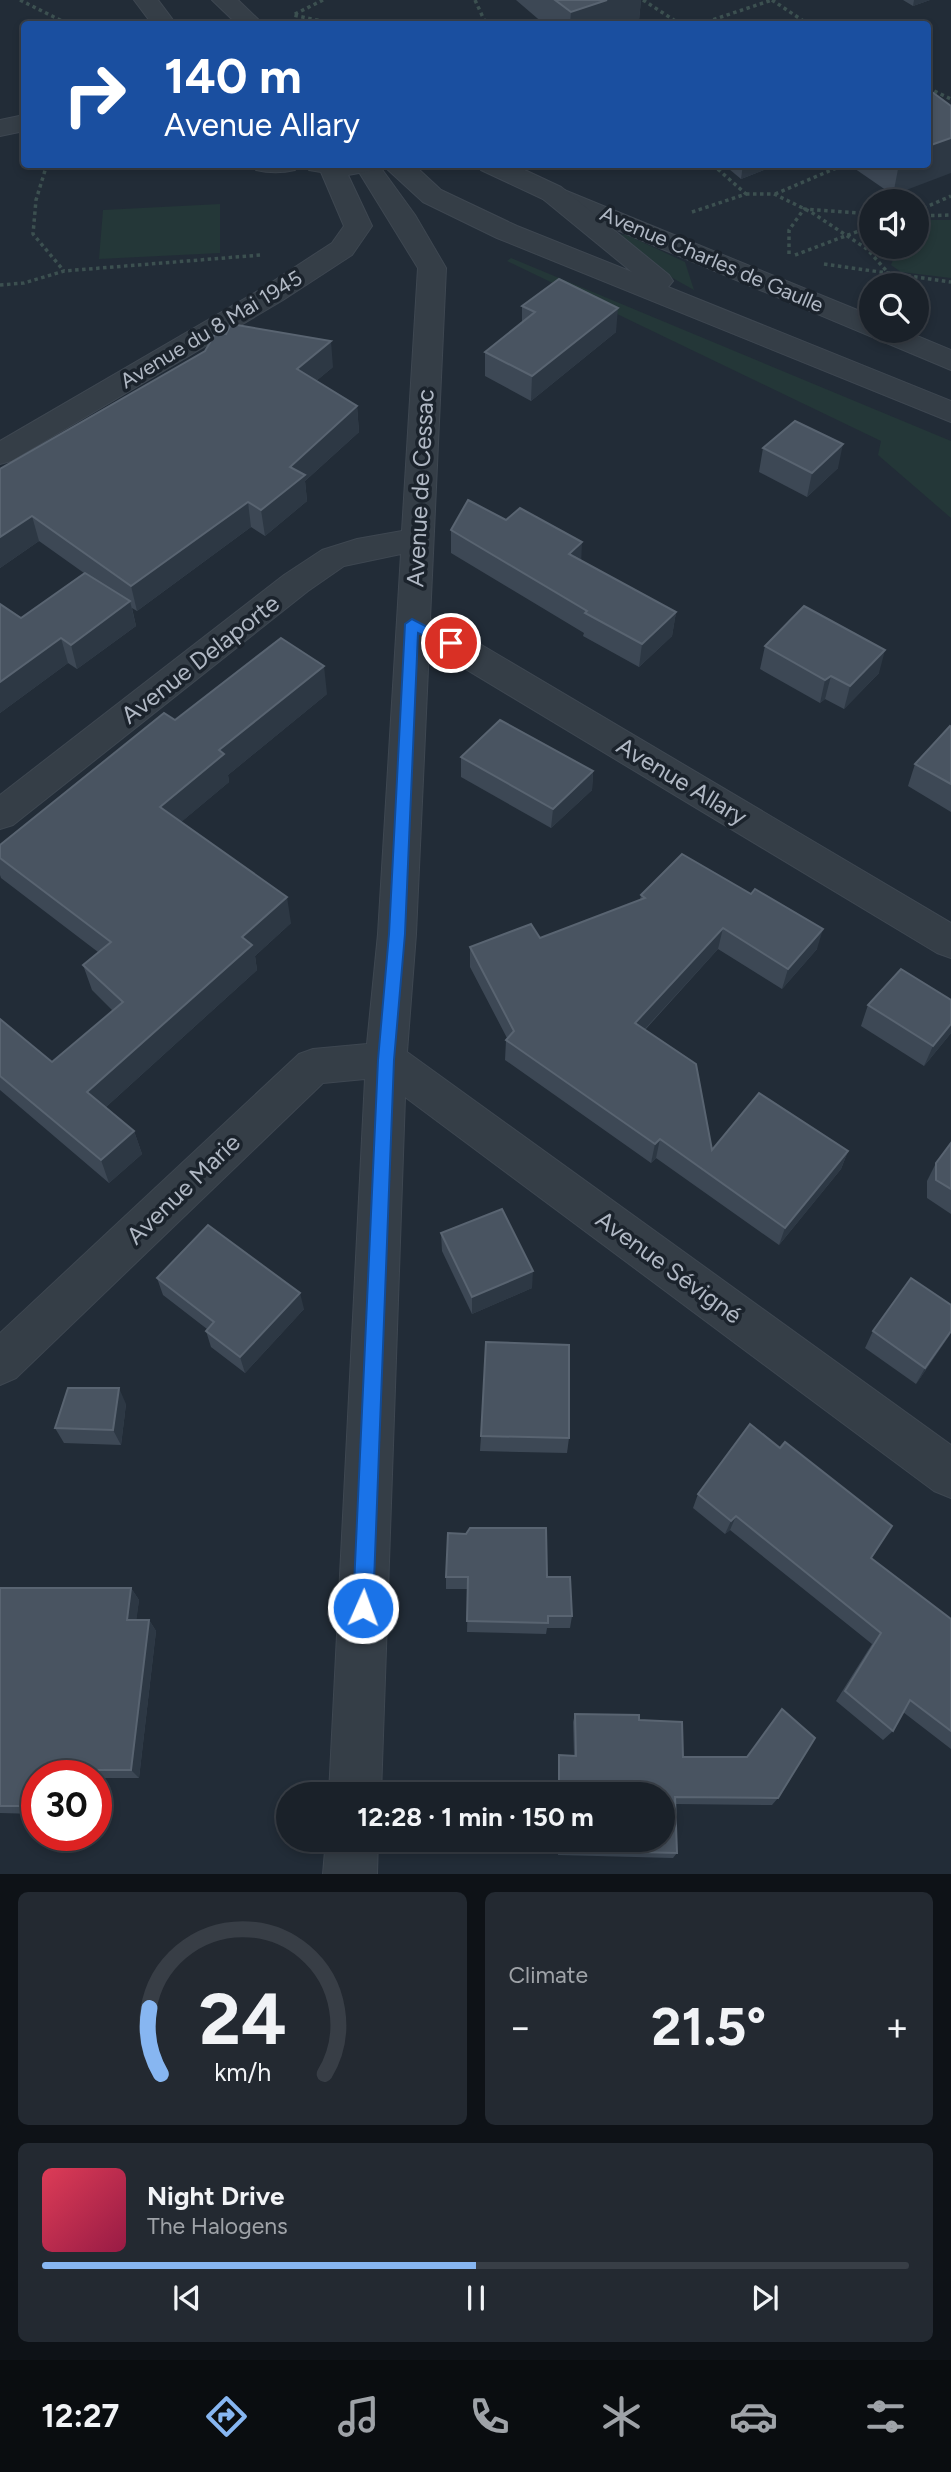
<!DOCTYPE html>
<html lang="en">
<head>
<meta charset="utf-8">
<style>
  :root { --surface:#1a2129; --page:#232931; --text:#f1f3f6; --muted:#9fa3a8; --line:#383e46; --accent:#87b6f1 }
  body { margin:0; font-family:Figtree,sans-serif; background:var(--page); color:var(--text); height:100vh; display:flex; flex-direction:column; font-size:26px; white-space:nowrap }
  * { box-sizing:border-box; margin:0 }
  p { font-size:23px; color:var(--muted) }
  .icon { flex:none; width:38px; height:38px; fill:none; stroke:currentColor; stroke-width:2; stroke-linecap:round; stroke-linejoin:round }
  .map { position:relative; height:1874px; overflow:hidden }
  .drawer { display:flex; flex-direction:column; gap:18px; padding:18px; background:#0e1217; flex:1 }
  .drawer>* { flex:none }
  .hud { position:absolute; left:21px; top:21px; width:910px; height:147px; border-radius:7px; box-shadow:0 4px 10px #0003,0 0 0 2px var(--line); background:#1a4fa0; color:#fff; overflow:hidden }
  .controls { position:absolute; left:859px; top:189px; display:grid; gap:14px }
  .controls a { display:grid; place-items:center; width:70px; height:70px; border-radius:50%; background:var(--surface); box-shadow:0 4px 10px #0003,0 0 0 2px var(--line); font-size:35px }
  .speed { position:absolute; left:21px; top:1760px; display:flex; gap:14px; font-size:35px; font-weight:700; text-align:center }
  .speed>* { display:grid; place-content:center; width:91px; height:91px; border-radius:50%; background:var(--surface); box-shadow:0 4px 10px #0003,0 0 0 2px var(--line); line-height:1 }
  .speed .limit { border:10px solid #d22; background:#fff; color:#111 }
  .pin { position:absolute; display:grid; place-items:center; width:60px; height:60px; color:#fff; margin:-30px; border:4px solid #fff; border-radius:50%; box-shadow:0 2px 7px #0007 }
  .me { position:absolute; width:77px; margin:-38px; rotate:2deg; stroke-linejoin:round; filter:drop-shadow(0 0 5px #0008) }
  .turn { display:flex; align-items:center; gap:24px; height:147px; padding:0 28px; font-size:32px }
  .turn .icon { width:91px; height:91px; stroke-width:2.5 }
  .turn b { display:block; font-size:49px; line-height:60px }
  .big { font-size:52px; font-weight:700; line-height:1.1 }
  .drawer .tile { flex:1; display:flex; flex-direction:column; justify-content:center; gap:10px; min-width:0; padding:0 24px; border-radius:10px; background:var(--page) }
  .drawer .dial { align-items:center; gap:0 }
  .dial svg { height:182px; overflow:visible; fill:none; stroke:var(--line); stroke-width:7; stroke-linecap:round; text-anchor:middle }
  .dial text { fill:var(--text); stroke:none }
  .song { display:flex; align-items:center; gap:21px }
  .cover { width:84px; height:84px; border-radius:10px; background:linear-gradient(135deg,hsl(350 70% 55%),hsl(340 70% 35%)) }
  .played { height:7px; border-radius:4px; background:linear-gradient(90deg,var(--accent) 50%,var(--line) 50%) }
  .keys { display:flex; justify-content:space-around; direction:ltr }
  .heat { display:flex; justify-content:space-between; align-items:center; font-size:38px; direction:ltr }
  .drawer .tiles { flex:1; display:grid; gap:18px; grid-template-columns:1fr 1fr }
  .tile:last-child { grid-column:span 2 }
  .trip { position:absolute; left:276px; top:1782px; width:399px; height:70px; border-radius:35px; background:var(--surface); box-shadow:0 4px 10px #0003,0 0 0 2px var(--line); font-weight:700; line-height:70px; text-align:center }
  .tabs { display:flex; height:112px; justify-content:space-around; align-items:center; background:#0a0d10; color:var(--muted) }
  .tabs .icon { width:49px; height:49px }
  .tabs .current { color:var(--accent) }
  .tabs b { font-size:32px; color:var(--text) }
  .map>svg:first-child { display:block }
  .green { fill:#243738 }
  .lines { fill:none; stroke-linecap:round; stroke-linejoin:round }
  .minor-casing { stroke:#3e4751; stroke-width:2 }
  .tertiary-casing { stroke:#3e4751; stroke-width:2 }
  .path { stroke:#3c5050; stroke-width:3.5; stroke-dasharray:3.5 3.5; stroke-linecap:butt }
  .minor { fill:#353e47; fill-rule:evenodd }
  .tertiary { fill:#353e47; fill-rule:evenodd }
  .wall { fill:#3d4855 }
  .shaded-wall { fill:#2d3844 }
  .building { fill:#495461; stroke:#596471; stroke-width:2 }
  .route { fill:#1a73e8; stroke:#114b97; stroke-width:2 }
  .labels { text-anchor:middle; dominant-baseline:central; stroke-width:7; stroke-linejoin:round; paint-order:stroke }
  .far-street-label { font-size:21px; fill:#b0b8c4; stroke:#1b232c }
  .street-label { font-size:24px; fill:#b0b8c4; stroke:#1b232c }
</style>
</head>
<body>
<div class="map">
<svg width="951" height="1874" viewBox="0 0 951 1874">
  <rect width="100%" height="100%" fill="#222c37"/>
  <!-- green -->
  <g class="green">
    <polygon points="220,204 220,253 99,259 103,210"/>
    <polygon points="917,220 951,220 951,278 901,272 891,265 898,247 917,247"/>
    <polygon points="615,234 627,235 685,262 694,290 653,267"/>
    <polygon points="511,258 951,441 951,518 878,455 881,441 507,261"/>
  </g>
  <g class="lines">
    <defs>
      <g id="minor">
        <polygon points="134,0 158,0 176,24 152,24"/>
        <polygon points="212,0 238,0 263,24 237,24"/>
        <polygon points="24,115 24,131 0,136 0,120"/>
        <path d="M252 164H299L295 170C282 173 269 173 256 170Z"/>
        <polygon points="354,164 378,164 415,215 446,268 430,619 463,634 951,923 951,958 937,953 429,647 416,934 407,1052 951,1445 951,1498 934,1491 405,1097 381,1794 329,1794 365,1079 323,1083 16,1378 0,1385 0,1333 299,1054 313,1049 367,1044 378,934 401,554 344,566 308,591 13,825 0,829 0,795 284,575 322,550 357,539 402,531 418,268"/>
        <polygon points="552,185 872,316 872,331 905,331 951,350 951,370 543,199 539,193 543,187"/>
        <polygon points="326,1839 378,1839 377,1874 323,1874"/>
      </g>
      <polygon id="tertiary" points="305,164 413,164 441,190 517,226 632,272 543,199 481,170 477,164 512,164 561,187 669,275 673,281 668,287 951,401 951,422 497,238 423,202 386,168 348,175 372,226 352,255 283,300 11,461 0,464 0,441 263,288 332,243 344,226 321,172 309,170"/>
    </defs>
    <!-- minor casing -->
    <use href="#minor" class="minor-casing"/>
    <!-- tertiary casing -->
    <use href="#tertiary" class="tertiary-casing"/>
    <!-- path -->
    <g class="path">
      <polyline points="20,0 68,24"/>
      <polyline points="323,0 293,15 336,24"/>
      <polyline points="475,0 486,24"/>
      <polyline points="643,0 680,24"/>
      <polyline points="772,0 808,24"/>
      <polyline points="700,24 772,0"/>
      <polyline points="928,88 951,99"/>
      <polyline points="47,164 36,200 33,234 64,271"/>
      <polyline points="746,194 774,194 811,212 867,249 899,285"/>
      <polyline points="775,194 841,166"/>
      <polyline points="917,211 951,196"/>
      <polyline points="692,212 746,194 712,164"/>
      <polyline points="917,216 951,215"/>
      <polyline points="789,254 789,230 804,209 872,214"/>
      <polyline points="795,255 872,226"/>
      <polyline points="824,264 951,282"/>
      <polyline points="0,285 24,283 64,271 261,255"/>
    </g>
    <!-- minor -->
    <use href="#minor" class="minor"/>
    <!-- tertiary -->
    <use href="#tertiary" class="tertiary"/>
  </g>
  <!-- wall -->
  <g class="wall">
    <polygon points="516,0 641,0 639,20 628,24 544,24"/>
    <polygon points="903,0 930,0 913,6"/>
    <polygon points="723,164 779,164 741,179"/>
    <polygon points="848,164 928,164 893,195"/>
    <polygon points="522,306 616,332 531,401 485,376 485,352 522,323"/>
    <polygon points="333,367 316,381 357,406 359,432 305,481 307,501 265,536 251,527 137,611 132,608 136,626 77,669 68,663 0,713 0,604 21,618 84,573 39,541 0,568 0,469"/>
    <polygon points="763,448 838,468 807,497 759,472"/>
    <polygon points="451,530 581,561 676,612 672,636 639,667 583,636 584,633 451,553"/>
    <polygon points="765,646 879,673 844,709 825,699 820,703 760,669"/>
    <polygon points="327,694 228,775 229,782 181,822 291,923 255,956 257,970 106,1107 134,1131 142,1154 109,1183 0,1090 0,1019 52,1062 113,1011 92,990 83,965 98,952 1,878 0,875 0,845 175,720"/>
    <polygon points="951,727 951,812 908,786 915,764"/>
    <polygon points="461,757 593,771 592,790 551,828 461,777"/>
    <polygon points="641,895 817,949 782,989 718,949 645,1030 712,1150 848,1151 841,1169 779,1245 656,1158 651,1163 505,1060 506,1040 507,1038 470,967 470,947 540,938 640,900"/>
    <polygon points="868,1005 951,1033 924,1066 861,1026"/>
    <polygon points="951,1143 951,1214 927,1198 927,1181 936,1163"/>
    <polygon points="441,1233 532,1288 472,1314 442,1251"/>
    <polygon points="157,1278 304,1309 245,1373 211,1347 206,1331 207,1329 163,1295"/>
    <polygon points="951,1305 951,1333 916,1384 865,1348 873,1331"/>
    <polygon points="126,1404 121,1445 64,1443 55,1428"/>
    <polygon points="481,1436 569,1438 567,1453 480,1451"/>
    <polygon points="698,1494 871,1558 951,1619 951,1749 903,1712 893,1731 883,1740 836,1701 872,1644 730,1530 725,1534 693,1508"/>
    <polygon points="446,1577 547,1577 572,1616 570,1628 547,1628 546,1634 467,1632 468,1589 446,1589"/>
    <polygon points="0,1588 131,1588 139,1600 136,1620 149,1620 156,1631 139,1778 96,1778 96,1776 37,1776 37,1814 0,1813"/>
    <polygon points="575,1714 639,1720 683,1757 778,1798 772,1805 675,1804 677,1853 673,1858 558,1855 558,1839 663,1839 663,1794 558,1794 558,1763 559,1755 574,1756 573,1722"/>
  </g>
  <!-- shaded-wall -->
  <g class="shaded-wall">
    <polygon points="607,0 641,0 639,20 628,24 570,24 571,12"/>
    <polygon points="914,0 930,0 913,6"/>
    <polygon points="951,138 951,173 893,195 899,164 928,164 928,146"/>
    <polygon points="743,164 779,164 741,179"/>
    <polygon points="618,308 616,332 531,401 532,376"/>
    <polygon points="331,341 333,367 299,395 297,369"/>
    <polygon points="357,406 359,432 305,481 307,501 265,536 261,510 290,467"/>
    <polygon points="843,444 838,468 807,497 812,473"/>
    <polygon points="248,502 251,527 137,611 131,586"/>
    <polygon points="32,516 39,541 0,568 0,537"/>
    <polygon points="582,542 581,566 569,554"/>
    <polygon points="130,601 136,626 77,669 71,645"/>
    <polygon points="676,612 672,636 639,667 642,644"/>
    <polygon points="61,638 68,663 0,713 0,682"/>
    <polygon points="885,650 879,673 844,709 850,686"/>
    <polygon points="324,666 327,694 228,775 229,782 167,834 160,807 219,750"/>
    <polygon points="831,676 825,699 820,703 825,680"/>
    <polygon points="593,771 592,790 551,828 553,809"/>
    <polygon points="287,897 291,923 255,956 257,970 96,1116 87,1092 242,937"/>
    <polygon points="723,928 718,949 632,1043 635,1023"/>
    <polygon points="823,929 817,949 782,989 788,969"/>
    <polygon points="951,1024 951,1033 924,1066 933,1046"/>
    <polygon points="134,1131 142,1154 109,1183 101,1160"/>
    <polygon points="660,1139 656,1158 651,1163 655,1144"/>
    <polygon points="848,1151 841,1169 779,1245 785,1228"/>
    <polygon points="533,1271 532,1288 472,1314 472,1297"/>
    <polygon points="300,1293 304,1309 245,1373 240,1357"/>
    <polygon points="951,1331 951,1333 916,1384 925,1368"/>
    <polygon points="119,1388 126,1404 121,1445 113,1430"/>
    <polygon points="736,1516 730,1530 725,1534 731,1521"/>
    <polygon points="131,1588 139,1600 135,1631 127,1620"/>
    <polygon points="149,1620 156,1631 139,1778 131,1770"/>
    <polygon points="64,1770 71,1776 63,1776"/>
  </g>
  <!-- building -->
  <g class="building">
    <polygon points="555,0 607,0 571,12"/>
    <polygon points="928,89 951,106 951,138 928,146"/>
    <polygon points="559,279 618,308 532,376 485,352 535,312 522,306"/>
    <polygon points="231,324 331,341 297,369 357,406 290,467 305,475 261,510 248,502 131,586 32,516 0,537 0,469 205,351 216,332 226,334"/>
    <polygon points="795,421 843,444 812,473 763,448"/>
    <polygon points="468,500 506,520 520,508 582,542 569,554 676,612 642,644 585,613 587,611 451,530"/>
    <polygon points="85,573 130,601 71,645 61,638 0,682 0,604 21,618"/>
    <polygon points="804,606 885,650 850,686 831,676 825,680 765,646"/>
    <polygon points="281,638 324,666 219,750 224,754 160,807 287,897 242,937 252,945 87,1092 134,1131 101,1160 0,1076 0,1019 52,1062 123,1002 83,965 111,942 0,858 0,845 164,713 175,720"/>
    <polygon points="500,720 593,771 553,809 461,757"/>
    <polygon points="950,726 951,727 951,784 915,764"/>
    <polygon points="682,854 751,894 755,889 823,929 788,969 723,928 635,1023 696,1064 712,1150 759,1093 848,1151 785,1228 660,1139 655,1144 506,1040 514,1031 470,947 531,924 540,938 645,898 641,895"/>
    <polygon points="901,969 951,1000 951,1024 933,1046 868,1005"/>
    <polygon points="951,1143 951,1189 936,1180 936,1163"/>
    <polygon points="502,1209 533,1271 472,1297 441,1233"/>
    <polygon points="208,1225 300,1293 240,1357 206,1331 214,1322 157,1278"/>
    <polygon points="911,1278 951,1305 951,1331 925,1368 873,1331"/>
    <polygon points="486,1342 569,1345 569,1438 481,1436"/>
    <polygon points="68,1388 119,1388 113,1430 55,1428"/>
    <polygon points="750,1424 780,1448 785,1442 892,1526 871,1558 951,1619 951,1731 910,1700 893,1731 845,1691 881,1633 736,1516 731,1521 698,1494"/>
    <polygon points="470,1528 546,1528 547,1577 570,1577 572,1616 548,1616 548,1623 467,1621 468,1577 446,1577 448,1533 466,1534"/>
    <polygon points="0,1588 131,1588 127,1620 149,1620 131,1770 64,1770 63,1776 37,1776 37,1806 0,1806"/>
    <polygon points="782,1709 815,1738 778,1798 675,1797 677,1853 559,1850 559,1839 663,1839 663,1794 559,1794 559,1755 576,1756 575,1714 639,1715 639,1720 682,1722 683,1757 747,1757"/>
  </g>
  <!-- route -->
  <polygon class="route" points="412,619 458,643 451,648 418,633 405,934 394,1060 373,1608 370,1615 363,1618 356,1615 353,1608 378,1060 389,934 405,624"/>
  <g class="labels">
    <!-- far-street labels -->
    <g class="far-street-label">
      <text transform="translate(712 259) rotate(23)">Avenue Charles de Gaulle</text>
      <text transform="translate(211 329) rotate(-31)">Avenue du 8 Mai 1945</text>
    </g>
    <!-- street labels -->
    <g class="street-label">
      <text transform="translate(420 488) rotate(-87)">Avenue de Cessac</text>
      <text transform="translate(200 659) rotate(-38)">Avenue Delaporte</text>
      <text transform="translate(682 781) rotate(31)">Avenue Allary</text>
      <text transform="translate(183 1189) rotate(-44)">Avenue Marie</text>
      <text transform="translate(669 1267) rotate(36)">Avenue Sévigné</text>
    </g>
  </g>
</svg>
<div class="controls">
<a><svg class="icon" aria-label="sound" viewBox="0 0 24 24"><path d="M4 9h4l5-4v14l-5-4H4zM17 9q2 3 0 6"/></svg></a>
<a><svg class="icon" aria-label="search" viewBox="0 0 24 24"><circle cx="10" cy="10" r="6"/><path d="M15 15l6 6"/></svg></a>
</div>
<div class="speed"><div class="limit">30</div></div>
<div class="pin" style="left:451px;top:643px;background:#d93025"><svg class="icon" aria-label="arrive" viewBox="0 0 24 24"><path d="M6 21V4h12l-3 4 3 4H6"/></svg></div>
<svg class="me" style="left:363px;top:1608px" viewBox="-20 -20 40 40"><circle r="17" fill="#1a73e8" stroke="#fff" stroke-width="3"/><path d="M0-11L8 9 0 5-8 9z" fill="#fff"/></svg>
<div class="trip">12:28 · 1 min · 150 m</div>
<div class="hud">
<div class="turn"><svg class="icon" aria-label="right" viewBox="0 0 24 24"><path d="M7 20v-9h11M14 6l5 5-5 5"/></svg><div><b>140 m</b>Avenue Allary</div></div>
</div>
</div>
<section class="drawer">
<div class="tiles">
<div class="tile dial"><svg viewBox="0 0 100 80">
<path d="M14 69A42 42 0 1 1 86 69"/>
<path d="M14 69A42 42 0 0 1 9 40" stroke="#87b6f1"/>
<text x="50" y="56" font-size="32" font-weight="700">24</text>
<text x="50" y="72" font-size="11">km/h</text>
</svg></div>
<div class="tile"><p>Climate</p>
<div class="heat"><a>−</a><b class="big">21.5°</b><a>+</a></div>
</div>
<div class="tile">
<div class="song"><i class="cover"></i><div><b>Night Drive</b><p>The Halogens</p></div></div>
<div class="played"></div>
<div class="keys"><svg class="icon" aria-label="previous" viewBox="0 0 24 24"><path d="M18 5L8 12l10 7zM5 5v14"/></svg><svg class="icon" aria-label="pause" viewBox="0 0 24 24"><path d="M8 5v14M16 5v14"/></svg><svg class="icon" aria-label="next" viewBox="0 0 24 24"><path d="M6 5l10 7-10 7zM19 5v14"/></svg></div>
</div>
</div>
</section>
<nav class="tabs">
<b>12:27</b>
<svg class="icon current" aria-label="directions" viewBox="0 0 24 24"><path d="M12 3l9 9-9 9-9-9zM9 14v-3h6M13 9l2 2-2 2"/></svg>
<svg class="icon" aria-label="music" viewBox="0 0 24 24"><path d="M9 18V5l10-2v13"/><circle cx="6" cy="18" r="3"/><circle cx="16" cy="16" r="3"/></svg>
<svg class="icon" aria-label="phone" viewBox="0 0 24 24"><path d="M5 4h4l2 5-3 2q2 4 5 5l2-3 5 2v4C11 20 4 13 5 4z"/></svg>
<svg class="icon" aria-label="climate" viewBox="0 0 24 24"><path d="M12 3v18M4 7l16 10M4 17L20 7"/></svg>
<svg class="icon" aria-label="car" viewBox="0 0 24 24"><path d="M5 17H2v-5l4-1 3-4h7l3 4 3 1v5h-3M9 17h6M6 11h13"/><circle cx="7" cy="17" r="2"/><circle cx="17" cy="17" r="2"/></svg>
<svg class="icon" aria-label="filters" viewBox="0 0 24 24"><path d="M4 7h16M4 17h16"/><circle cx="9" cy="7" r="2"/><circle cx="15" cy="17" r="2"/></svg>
</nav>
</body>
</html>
